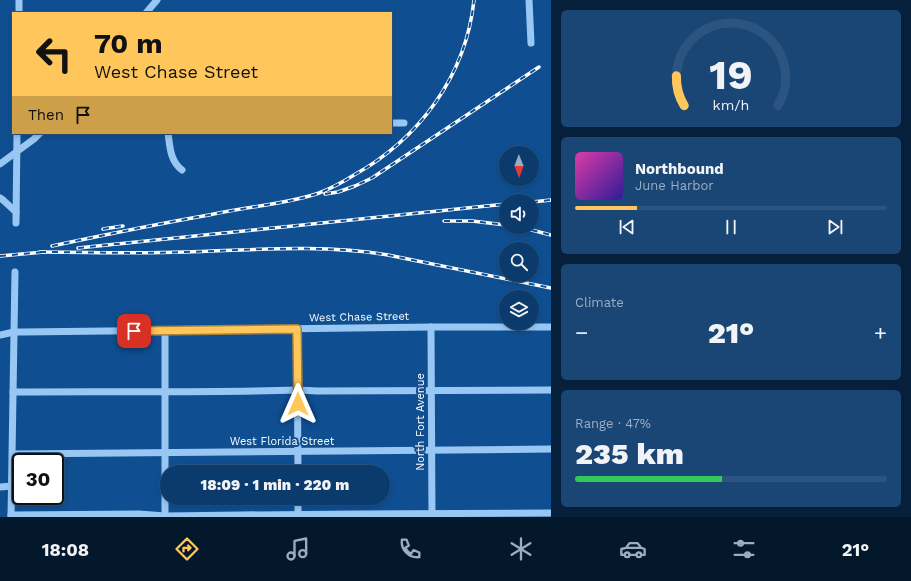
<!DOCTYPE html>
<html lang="en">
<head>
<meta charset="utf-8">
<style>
  :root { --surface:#0b3b6d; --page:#194675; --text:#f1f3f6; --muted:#9aadc2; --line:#2b5580; --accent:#ffc75b }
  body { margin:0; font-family:"Work Sans",sans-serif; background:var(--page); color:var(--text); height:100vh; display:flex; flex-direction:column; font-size:15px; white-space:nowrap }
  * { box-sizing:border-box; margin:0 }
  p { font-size:13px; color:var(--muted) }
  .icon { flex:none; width:22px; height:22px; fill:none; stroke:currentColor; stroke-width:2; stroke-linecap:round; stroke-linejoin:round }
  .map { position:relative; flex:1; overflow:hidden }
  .side { display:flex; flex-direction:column; gap:10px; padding:10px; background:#06203c; width:360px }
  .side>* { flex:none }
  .top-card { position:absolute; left:12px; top:12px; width:380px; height:122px; border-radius:0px; box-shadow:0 2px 6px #0003,0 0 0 1px var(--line); background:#ffc75b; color:#111; overflow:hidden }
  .needle { width:26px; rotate:179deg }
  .controls { position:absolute; left:499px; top:146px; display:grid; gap:8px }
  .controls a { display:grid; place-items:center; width:40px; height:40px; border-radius:50%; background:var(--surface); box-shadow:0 2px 6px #0003,0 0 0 1px var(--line); font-size:20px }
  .speed { position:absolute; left:12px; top:453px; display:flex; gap:8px; font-size:20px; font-weight:700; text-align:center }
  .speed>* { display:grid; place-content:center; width:52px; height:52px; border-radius:50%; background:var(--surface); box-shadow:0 2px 6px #0003,0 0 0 1px var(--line); line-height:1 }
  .speed .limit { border:2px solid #111; border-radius:6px; background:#fff; color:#111 }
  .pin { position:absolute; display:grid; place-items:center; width:34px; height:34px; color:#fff; margin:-17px; border-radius:8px; box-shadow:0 2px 6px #0006 }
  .me { position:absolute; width:44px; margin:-22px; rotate:0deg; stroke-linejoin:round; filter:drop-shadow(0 0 3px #0008) }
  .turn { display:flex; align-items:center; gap:14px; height:84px; padding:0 16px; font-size:18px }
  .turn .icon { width:52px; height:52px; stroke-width:2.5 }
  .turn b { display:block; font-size:28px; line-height:34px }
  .then { display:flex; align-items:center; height:38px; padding:0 16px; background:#0003; gap:8px; font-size:15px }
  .big { font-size:30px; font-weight:800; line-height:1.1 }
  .side .widget { flex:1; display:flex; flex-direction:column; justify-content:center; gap:6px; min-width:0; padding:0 14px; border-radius:6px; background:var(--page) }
  .side .dial { align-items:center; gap:0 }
  .dial svg { height:104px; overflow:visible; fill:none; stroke:var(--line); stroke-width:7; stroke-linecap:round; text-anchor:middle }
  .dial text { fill:var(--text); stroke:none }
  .song { display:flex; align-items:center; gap:12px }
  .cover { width:48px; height:48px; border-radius:6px; background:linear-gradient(135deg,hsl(320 70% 55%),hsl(250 70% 35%)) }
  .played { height:4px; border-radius:2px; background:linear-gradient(90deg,var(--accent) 20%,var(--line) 20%) }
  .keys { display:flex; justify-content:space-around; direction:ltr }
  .heat { display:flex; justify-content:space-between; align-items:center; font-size:22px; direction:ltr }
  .charge { height:6px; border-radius:3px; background:linear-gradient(90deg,#34c759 47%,var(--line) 0) }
  .trip { position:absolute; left:160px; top:465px; width:230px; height:40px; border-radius:20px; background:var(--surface); box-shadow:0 2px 6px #0003,0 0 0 1px var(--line); font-weight:800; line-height:40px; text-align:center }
  .menu { display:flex; height:64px; justify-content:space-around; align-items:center; background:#04182c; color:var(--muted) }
  .menu .icon { width:28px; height:28px }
  .menu .selected { color:var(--accent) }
  .menu b { font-size:18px; color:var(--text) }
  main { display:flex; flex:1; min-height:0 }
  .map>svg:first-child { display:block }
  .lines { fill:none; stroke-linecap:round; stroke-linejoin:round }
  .minor { stroke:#99c7f4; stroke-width:7 }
  .rail-casing { stroke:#fff; stroke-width:3.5 }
  .rail { stroke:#0f4f91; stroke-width:2; stroke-dasharray:6; stroke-linecap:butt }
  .route-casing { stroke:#a6813b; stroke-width:10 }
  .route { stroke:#ffc75b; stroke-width:7 }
  .labels { text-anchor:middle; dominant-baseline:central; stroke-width:4; stroke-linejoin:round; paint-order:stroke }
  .street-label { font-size:11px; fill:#fff; stroke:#0f4f91 }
</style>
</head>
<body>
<main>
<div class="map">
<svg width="551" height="517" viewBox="0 0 551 517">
  <rect width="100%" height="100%" fill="#0f4f91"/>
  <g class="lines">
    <!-- minor -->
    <g class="minor">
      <polyline points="529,0 531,43"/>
      <polyline points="19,13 19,0"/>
      <polyline points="146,13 157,0"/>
      <polyline points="391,123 404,123"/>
      <path d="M168 133C170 147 170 161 182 170"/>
      <polyline points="0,164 34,139 40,133"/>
      <polyline points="0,198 3,200 16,212"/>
      <polyline points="16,223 17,133"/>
      <polyline points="431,327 432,517"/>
      <polyline points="297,329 298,472"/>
      <polyline points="165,330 165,517"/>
      <polyline points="0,335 14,332 23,332 431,327 551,327"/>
      <path d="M13 392C108 391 203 393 298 390L317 391 551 390"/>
      <polyline points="13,454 551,449"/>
      <polyline points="0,487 12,486"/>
      <polyline points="11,515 139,514 165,516 240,515 356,514 551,513"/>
      <polyline points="11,517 15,272"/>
      <polyline points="298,517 298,498"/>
    </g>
    <defs>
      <g id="rail">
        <polyline points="325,194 338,192 355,186 372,178 539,67"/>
        <polyline points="532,202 551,200"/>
        <polyline points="444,221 472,221 506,225"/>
        <polyline points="520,227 551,235"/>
        <polyline points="103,229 123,226"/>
        <path d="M52 246C104 235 157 224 209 215 228 211 247 208 266 205 284 202 302 199 319 193 332 188 343 182 354 175 419 139 466 76 474 0"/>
        <polyline points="78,248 506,204"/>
        <path d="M40 252C88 252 136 254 185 252 253 250 321 244 388 255L551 288"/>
        <polyline points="0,256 44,252"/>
      </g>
    </defs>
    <!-- rail casing -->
    <use href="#rail" class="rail-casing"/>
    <!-- rail -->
    <use href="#rail" class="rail"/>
  </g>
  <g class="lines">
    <defs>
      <polyline id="route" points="134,331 297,329 298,404"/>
    </defs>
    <!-- route casing -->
    <use href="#route" class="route-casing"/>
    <!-- route -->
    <use href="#route" class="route"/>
  </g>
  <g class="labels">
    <!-- street labels -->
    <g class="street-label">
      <text transform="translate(359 317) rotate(-1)">West Chase Street</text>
      <text transform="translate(420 422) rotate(-90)">North Fort Avenue</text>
      <text x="282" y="441">West Florida Street</text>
    </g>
  </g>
</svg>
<div class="controls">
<a><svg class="needle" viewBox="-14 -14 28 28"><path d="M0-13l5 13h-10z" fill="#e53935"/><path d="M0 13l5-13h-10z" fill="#9aadc2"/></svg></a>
<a><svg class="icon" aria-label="sound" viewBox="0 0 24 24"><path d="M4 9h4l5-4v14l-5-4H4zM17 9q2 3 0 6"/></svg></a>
<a><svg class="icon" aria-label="search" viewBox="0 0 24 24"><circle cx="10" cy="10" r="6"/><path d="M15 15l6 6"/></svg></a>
<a><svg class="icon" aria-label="layers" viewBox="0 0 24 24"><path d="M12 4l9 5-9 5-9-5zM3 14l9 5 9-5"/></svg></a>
</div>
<div class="speed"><div class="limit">30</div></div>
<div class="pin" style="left:134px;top:331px;background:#d93025"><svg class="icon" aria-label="arrive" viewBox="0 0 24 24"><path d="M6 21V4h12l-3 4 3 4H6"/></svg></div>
<svg class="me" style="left:298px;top:404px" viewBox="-20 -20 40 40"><path d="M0-17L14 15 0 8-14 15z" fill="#ffc75b" stroke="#fff" stroke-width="4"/></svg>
<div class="trip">18:09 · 1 min · 220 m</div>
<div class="top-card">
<div class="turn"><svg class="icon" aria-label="left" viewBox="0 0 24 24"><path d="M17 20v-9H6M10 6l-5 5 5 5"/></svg><div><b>70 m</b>West Chase Street</div></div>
<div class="then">Then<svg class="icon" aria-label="arrive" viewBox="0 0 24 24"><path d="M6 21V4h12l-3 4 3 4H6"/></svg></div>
</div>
</div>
<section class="side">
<div class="widget dial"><svg viewBox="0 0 100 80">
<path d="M14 69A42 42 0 1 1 86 69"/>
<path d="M14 69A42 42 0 0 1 8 46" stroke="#ffc75b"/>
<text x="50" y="56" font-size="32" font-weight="700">19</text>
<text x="50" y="72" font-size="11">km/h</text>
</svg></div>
<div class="widget">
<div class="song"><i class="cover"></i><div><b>Northbound</b><p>June Harbor</p></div></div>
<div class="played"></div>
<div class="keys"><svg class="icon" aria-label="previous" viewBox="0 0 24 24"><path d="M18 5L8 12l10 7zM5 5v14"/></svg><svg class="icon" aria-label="pause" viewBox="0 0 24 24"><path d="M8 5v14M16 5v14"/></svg><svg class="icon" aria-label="next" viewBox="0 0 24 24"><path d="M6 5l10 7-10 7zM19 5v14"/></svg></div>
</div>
<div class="widget"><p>Climate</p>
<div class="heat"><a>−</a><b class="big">21°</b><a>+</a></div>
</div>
<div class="widget"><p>Range · 47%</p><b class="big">235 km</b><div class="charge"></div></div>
</section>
</main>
<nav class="menu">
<b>18:08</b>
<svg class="icon selected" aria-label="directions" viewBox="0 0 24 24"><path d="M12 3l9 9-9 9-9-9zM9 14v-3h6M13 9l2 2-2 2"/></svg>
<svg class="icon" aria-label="music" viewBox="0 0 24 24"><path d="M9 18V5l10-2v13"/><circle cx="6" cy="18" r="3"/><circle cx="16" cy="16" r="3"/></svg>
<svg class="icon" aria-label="phone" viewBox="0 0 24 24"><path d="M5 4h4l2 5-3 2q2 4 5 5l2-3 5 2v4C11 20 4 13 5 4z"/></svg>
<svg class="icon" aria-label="climate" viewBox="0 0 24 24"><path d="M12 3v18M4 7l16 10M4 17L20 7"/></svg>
<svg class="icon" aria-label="car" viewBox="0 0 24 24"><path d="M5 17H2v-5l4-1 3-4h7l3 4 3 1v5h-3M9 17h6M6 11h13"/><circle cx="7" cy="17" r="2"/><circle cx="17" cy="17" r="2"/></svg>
<svg class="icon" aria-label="filters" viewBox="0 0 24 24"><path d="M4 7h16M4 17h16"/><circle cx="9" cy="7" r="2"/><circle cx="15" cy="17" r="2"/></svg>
<b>21°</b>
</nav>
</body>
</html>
